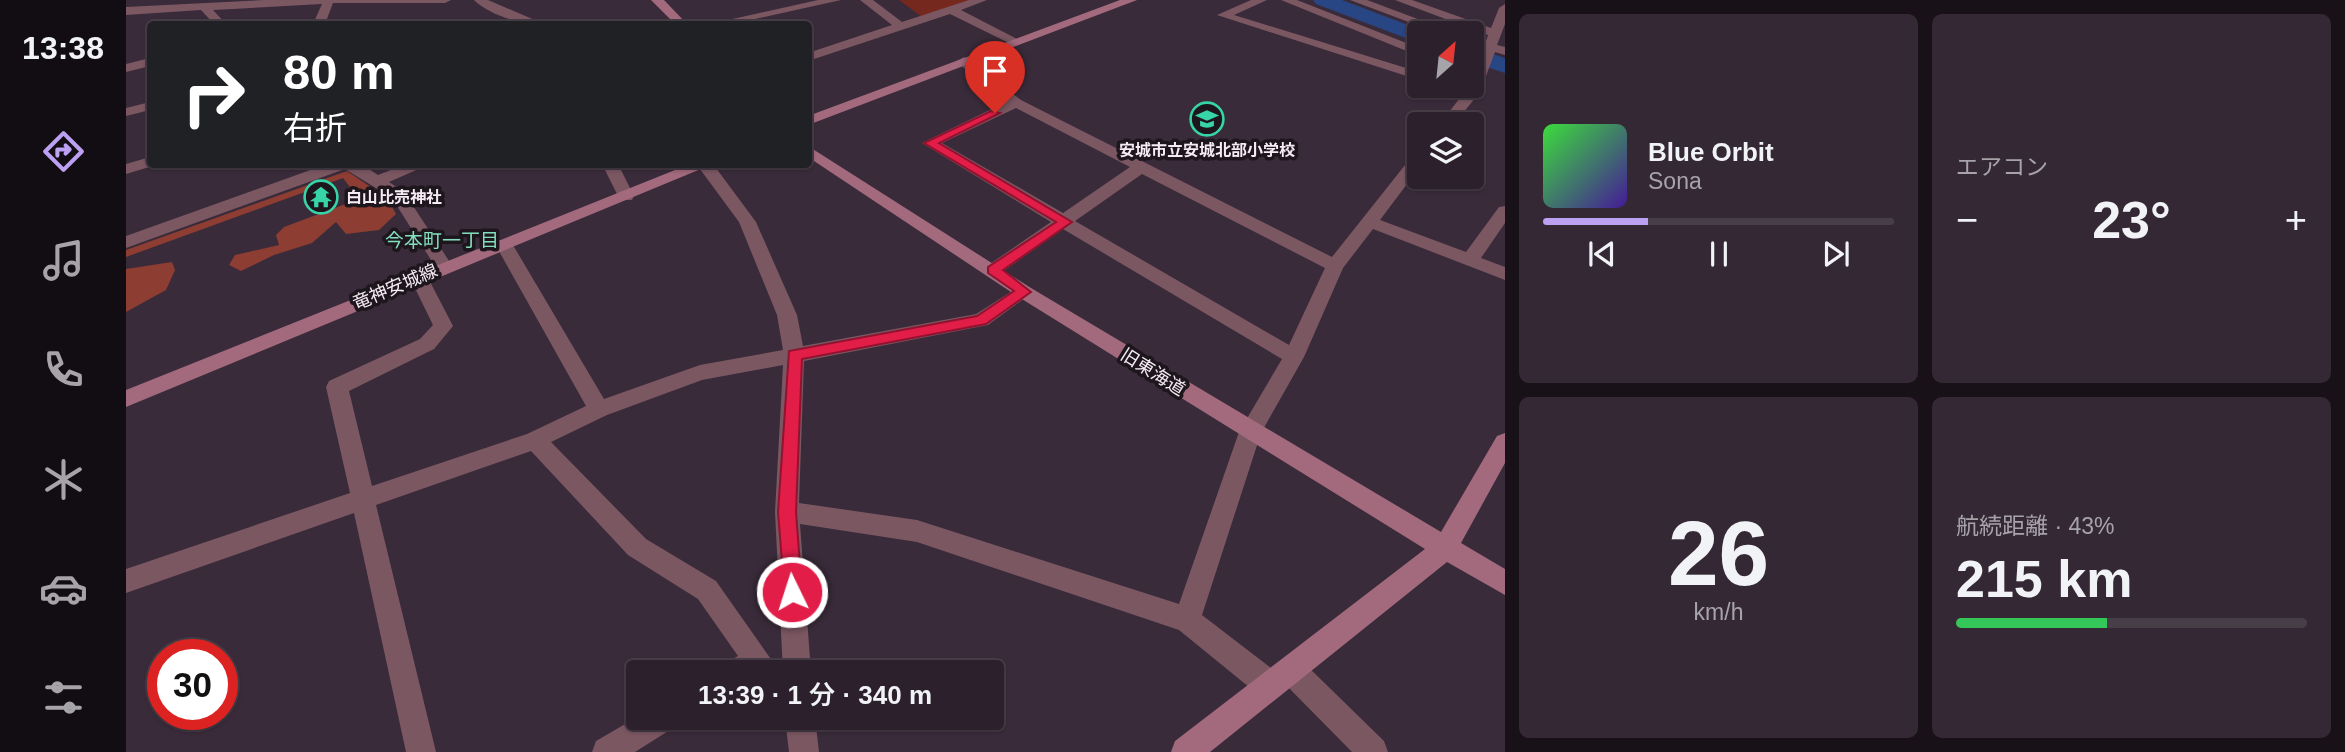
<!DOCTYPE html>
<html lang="ja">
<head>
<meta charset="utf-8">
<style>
  :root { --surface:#2c202c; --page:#342834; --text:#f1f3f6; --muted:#a6a3a9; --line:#483e48; --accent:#bca0f2 }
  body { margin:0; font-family:Arial,"Noto Sans JP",sans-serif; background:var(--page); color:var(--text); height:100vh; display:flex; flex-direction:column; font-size:26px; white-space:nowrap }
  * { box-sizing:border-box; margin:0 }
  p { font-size:23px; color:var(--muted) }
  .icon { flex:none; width:38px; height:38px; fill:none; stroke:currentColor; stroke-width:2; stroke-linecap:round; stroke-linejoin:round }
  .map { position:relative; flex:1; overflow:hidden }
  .drawer { display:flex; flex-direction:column; gap:14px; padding:14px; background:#181218; width:840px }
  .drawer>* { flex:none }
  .hud { position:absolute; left:21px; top:21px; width:665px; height:147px; border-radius:7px; box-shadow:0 2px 5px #0004,0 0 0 2px var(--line); background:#202124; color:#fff; overflow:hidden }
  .needle { width:46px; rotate:27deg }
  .fabs { position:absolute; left:1281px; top:21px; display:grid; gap:14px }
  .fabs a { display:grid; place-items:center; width:77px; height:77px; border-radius:7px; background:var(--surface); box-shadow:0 2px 5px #0004,0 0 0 2px var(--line); font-size:35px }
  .speed { position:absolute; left:21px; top:639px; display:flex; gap:14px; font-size:35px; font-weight:700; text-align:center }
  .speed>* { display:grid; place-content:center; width:91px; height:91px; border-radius:50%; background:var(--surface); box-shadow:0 2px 5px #0004,0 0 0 2px var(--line); line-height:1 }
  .speed .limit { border:10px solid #d22; background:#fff; color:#111 }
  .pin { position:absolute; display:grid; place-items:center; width:60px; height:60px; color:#fff; margin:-72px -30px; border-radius:50% 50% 50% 0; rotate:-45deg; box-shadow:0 0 7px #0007 }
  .pin .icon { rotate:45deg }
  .me { position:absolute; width:77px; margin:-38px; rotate:356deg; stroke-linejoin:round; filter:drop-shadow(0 0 5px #0008) }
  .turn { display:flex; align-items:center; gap:24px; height:147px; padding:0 21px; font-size:32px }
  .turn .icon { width:91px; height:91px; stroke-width:2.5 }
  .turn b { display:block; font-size:49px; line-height:60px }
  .big { font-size:52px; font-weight:600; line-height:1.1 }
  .drawer .widget { flex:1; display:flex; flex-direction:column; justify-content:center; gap:10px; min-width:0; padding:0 24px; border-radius:10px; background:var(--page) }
  .drawer .dial { align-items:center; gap:0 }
  .dial b { font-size:91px; line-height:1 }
  .song { display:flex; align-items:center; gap:21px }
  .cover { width:84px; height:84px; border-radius:10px; background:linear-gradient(135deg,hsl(120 70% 55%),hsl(260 70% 35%)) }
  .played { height:7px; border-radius:4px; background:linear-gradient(90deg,var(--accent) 30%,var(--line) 30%) }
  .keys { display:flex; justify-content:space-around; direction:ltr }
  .heat { display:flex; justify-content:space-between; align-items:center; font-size:38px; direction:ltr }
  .charge { height:10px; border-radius:5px; background:linear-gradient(90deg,#34c759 43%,var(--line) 0) }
  .drawer .tiles { flex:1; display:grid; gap:14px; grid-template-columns:repeat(2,1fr) }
  .trip { position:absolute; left:500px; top:660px; width:378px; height:70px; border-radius:7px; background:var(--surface); box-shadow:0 2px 5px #0004,0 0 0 2px var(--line); font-weight:600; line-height:70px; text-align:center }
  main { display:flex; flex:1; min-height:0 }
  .tab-bar { display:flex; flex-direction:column; width:126px; justify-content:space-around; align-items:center; background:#120d12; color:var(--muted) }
  .tab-bar .icon { width:49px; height:49px }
  .tab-bar .selected { color:var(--accent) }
  .tab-bar b { font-size:32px; color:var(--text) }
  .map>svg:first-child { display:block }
  .green { fill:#75281e }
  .forest { fill:#8d3d31 }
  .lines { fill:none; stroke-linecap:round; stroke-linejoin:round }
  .river { fill:#284584; fill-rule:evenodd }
  .street { fill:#7b5762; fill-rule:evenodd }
  .secondary { fill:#a36a7d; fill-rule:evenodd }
  .route { fill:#e11d48; stroke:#92132f; stroke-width:2 }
  .labels { text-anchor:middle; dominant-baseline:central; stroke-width:7; stroke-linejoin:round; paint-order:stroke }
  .far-poi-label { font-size:16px; font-weight:bold; fill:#f5ebf4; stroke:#1d161d }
  .street-label { font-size:18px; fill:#f5ebf4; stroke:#1d161d }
  .neighbourhood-label { font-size:19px; fill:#83debd; stroke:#1d161d }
</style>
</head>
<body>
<main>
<nav class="tab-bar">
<b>13:38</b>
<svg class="icon selected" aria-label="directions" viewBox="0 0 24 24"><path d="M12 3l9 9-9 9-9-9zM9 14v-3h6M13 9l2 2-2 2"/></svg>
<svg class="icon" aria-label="music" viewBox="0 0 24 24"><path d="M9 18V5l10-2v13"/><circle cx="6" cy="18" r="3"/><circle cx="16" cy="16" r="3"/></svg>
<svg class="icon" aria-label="phone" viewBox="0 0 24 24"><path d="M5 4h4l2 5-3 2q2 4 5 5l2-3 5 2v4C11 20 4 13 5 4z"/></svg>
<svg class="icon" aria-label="climate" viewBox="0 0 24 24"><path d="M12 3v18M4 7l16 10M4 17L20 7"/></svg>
<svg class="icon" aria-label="car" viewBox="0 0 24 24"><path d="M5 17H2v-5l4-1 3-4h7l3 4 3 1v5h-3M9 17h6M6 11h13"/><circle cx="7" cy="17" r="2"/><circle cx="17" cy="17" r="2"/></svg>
<svg class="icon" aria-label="filters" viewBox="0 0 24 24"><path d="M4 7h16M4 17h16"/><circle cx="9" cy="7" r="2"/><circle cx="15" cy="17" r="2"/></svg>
</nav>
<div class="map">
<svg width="1379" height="752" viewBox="0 0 1379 752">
  <rect width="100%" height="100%" fill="#3a2b3a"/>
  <!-- green -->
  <polygon class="green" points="773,0 846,0 796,17"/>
  <!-- forest -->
  <g class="forest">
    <polygon points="221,171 261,198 270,214 253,230 220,234 210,222 186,243 148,255 115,271 103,265 109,255 153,245 150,235 158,227 233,199 217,178 0,257 0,250"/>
    <polygon points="46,262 49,270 40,290 0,312 0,269"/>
  </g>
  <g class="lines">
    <!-- river -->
    <g class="river">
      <polygon points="1187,0 1216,0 1303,33 1293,33 1293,41 1285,40 1190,4"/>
      <polygon points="1346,47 1379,58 1379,73 1346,62"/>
    </g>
    <!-- street -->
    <g class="street">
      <polygon points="138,0 325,0 319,3 207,3 199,24 187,24 196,4 87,10 100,24 88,24 75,10 0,15 0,7"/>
      <path d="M348 0H362L418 24C398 26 363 15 348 0Z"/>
      <polygon points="692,0 715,0 606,24 584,24"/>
      <polygon points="734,0 747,0 776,22 843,0 861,0 835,10 897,42 887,45 824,14 682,61 682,53 766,25"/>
      <polygon points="1125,0 1141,0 1108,15 1293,72 1293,80 1091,15"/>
      <polygon points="1155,0 1171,0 1293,48 1293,56"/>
      <polygon points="1224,0 1241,0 1329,33 1312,33"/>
      <polygon points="1269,0 1286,0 1365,28 1373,8 1379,4 1379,24 1371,45 1379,47 1379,55 1369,52 1354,92 1328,124 1314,124 1343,86 1346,86 1357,48 1346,45 1346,37 1360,41 1362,35"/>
      <path d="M838 57 895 100 1206 257 1287 155 1293 153V168L1254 220 1340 252 1373 207 1379 206V223L1355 258 1379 267V280L1247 229 1217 268 1178 357 1135 433 1076 615 1154 675 1152 671 1156 661 1166 657 1176 661 1258 741 1262 752H1226L1157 682 1158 686 1154 696 1144 700 1134 696 1053 630 791 542 674 524 685 672H657L649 512 657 365 576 380 481 415 425 442 520 539 590 581 654 672H597L601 662 612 656 572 599 502 555 405 451 250 505 310 752H280L228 513 0 593V569L224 493 200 387 203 381 294 339 307 325 284 278 286 274H300L327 326 308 349 223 391 246 486 401 434 460 406 369 244 372 240H384L478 399 574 365 657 350 651 315 613 222 571 165 587 164 630 222 671 315 677 346 850 314 891 288H905L907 292 862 325 678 361 673 503 791 520 1053 604 1113 432 1156 359 937 229 873 274H861L858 270 861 266 925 222 796 143 880 102 833 64 831 61ZM890 108 1004 167 937 213 816 143ZM1016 174 1199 268 1163 345 949 221Z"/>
      <polygon points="24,58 24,66 0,72 0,64"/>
      <polygon points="24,102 24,110 0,116 0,108"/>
      <polygon points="24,157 24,164 30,165 0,174 0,164"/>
      <polygon points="201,164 235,164 252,175 280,164 304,164 263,182 278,192 327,267 324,271 312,271 266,198 219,169 0,248 0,236"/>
      <polygon points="476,164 492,164 508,196 506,200 494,200"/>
      <polygon points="513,716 552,718 547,728 509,752 466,752 470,741"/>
      <polygon points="659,718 689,718 693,752 663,752"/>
    </g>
    <!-- secondary -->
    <g class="secondary">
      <polygon points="525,0 538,0 561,24 549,24"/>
      <polygon points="994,0 1011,0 682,125 682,116"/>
      <polygon points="682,146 905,288 1315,532 1371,436 1379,433 1379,463 1335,543 1379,569 1379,595 1321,562 1084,752 1045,752 1049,741 1299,549 891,296 682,157"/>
      <polygon points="564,164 587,164 0,407 0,390"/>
    </g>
  </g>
  <!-- route -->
  <polygon class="route" points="865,111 874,113 813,143 946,222 877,270 905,292 860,324 676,359 670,512 676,592 673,599 666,601 659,599 652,512 663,351 851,316 888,291 862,273 862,267 930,222 798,143"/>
  <!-- icons -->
  <defs>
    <symbol id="school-ring" viewBox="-11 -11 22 22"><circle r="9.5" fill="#1d161d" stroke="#36d4a7" stroke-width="1.5"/><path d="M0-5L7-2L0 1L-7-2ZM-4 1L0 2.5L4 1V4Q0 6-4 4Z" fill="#36d4a7"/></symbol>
    <symbol id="temple-ring" viewBox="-11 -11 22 22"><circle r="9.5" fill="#1d161d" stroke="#36d4a7" stroke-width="1.5"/><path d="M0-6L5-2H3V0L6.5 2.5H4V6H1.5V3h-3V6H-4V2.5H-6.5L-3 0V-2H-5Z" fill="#36d4a7"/></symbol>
  </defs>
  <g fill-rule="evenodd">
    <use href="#school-ring" x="1062" y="100" width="38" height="38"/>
    <use href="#temple-ring" x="176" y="178" width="38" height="38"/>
  </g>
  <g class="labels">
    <!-- far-poi labels -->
    <g class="far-poi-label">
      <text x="1081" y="150">安城市立安城北部小学校</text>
      <text x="220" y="197" text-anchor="start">白山比売神社</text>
    </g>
    <!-- street labels -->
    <g class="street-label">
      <text transform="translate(269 287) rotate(-23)">竜神安城線</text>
      <text transform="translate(1027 372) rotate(32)">旧東海道</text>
    </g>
    <!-- neighbourhood labels -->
    <g class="neighbourhood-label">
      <text x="316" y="240">今本町一丁目</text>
    </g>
  </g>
</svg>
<div class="fabs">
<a><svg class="needle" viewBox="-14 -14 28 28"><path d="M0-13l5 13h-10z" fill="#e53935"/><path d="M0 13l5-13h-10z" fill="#a6a3a9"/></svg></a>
<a><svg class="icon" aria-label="layers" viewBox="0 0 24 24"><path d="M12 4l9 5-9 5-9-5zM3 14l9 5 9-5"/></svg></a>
</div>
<div class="speed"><div class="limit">30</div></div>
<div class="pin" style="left:869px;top:113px;background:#d93025"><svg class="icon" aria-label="arrive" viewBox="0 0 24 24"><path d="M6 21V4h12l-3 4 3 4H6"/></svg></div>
<svg class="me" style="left:666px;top:592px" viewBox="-20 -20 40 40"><circle r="17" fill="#e11d48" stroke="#fff" stroke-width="3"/><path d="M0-11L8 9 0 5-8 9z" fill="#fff"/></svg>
<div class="trip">13:39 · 1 分 · 340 m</div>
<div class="hud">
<div class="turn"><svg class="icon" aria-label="right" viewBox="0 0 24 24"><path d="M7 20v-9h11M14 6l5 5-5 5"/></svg><div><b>80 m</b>右折</div></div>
</div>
</div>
<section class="drawer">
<div class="tiles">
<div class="widget">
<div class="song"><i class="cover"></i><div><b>Blue Orbit</b><p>Sona</p></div></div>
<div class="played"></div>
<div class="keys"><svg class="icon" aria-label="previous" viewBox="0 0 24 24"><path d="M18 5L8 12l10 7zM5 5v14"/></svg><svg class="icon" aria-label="pause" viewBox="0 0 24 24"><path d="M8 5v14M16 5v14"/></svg><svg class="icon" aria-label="next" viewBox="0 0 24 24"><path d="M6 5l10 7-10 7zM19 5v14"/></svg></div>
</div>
<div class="widget"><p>エアコン</p>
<div class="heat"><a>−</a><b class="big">23°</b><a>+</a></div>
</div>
<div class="widget dial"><b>26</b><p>km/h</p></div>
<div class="widget"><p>航続距離 · 43%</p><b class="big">215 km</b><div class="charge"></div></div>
</div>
</section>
</main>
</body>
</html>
